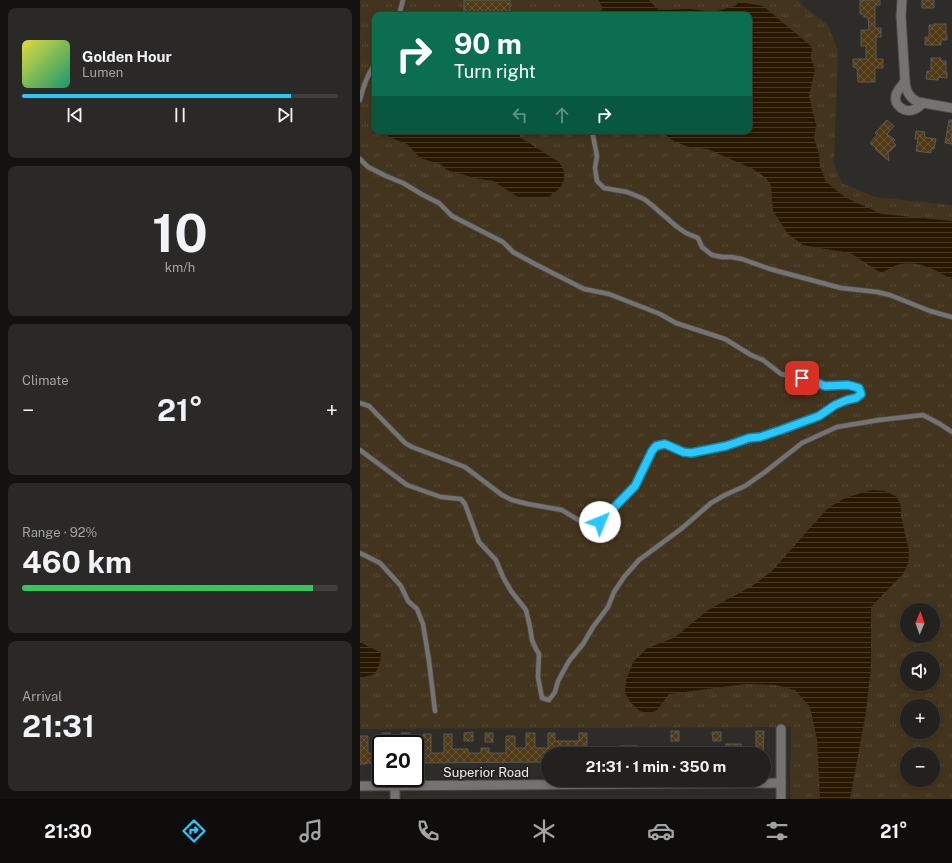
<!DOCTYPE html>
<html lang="en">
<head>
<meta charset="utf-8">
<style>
  :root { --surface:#22211f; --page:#2a2928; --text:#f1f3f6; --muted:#a2a3a4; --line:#3f3e3d; --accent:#28c8ff }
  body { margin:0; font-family:"Public Sans",sans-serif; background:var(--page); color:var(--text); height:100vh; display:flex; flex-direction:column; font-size:15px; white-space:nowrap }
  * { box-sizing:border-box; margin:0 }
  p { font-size:13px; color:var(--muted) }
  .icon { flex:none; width:22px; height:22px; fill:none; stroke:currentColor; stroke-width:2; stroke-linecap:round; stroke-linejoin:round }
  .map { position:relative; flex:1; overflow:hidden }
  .details { display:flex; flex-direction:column; gap:8px; padding:8px; background:#131211; width:360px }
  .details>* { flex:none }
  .hud { position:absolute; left:12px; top:12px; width:380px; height:122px; border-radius:8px; box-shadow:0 2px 6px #0003,0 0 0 1px var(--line); background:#0b6e4f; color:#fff; overflow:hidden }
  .needle { width:26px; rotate:2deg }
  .fabs { position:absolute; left:540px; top:603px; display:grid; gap:8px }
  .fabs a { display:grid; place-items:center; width:40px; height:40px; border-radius:50%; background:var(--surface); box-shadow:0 2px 6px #0003,0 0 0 1px var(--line); font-size:20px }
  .speed { position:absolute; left:12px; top:735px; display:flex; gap:8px; font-size:20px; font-weight:700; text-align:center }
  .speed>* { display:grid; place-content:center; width:52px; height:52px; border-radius:50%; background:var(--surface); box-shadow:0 2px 6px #0003,0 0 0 1px var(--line); line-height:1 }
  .speed .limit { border:2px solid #111; border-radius:6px; background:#fff; color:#111 }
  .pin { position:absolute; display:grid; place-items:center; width:34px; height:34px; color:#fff; margin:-17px; border-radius:8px; box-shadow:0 2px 6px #0006 }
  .me { position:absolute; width:44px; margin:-22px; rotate:45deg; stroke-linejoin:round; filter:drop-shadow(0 0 3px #0008) }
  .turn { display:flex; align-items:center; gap:14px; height:84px; padding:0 16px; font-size:18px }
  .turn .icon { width:52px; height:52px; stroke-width:2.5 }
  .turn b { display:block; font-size:28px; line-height:34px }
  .lanes { display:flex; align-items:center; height:38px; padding:0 16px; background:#0003; justify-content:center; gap:20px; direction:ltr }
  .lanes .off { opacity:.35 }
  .big { font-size:30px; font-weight:700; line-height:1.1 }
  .details .card { flex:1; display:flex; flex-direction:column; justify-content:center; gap:6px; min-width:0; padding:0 14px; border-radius:8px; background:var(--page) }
  .details .dial { align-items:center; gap:0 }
  .dial b { font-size:52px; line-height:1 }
  .song { display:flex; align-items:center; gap:12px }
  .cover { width:48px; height:48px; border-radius:6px; background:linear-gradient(135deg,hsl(60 70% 55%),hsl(160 70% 35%)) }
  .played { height:4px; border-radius:2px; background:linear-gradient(90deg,var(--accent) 85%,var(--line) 85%) }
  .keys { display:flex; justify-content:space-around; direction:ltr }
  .heat { display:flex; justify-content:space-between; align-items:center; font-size:22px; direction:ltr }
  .charge { height:6px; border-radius:3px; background:linear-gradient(90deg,#34c759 92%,var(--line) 0) }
  .trip { position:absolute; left:181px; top:747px; width:230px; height:40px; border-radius:20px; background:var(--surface); box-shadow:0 2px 6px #0003,0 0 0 1px var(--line); font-weight:700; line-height:40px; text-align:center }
  .tabs { display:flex; height:64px; justify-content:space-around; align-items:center; background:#0e0d0c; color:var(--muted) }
  .tabs .icon { width:28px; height:28px }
  .tabs .on { color:var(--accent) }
  .tabs b { font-size:18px; color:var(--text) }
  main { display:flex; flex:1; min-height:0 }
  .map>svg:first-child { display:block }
  .grass { fill:url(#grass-tufts); fill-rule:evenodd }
  .water { fill:url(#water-rules) }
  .building { fill:url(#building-cross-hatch); stroke:#5a5856 }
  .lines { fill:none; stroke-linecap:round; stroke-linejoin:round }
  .lane-casing { stroke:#494846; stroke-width:6 }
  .street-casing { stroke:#494846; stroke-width:11 }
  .lane { stroke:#757371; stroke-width:4.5 }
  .street { stroke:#757371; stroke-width:9 }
  .route-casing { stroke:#1a82a6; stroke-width:10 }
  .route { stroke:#28c8ff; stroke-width:7 }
  .labels { text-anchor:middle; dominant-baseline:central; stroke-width:3.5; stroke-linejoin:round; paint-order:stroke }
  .street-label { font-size:13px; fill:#eeedec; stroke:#232220 }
</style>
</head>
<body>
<main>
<section class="details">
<div class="card">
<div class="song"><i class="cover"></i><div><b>Golden Hour</b><p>Lumen</p></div></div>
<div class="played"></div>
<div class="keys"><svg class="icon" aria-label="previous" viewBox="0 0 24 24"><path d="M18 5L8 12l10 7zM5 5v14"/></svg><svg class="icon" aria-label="pause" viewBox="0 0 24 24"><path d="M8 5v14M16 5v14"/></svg><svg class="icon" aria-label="next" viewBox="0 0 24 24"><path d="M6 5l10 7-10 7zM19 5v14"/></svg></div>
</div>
<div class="card dial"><b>10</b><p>km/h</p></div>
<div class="card"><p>Climate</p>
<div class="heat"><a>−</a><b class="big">21°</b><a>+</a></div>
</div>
<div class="card"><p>Range · 92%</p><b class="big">460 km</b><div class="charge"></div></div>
<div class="card"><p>Arrival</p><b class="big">21:31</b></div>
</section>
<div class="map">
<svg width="592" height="799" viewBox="0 0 592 799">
  <defs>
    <pattern id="grass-tufts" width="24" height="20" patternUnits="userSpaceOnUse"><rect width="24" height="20" fill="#43341d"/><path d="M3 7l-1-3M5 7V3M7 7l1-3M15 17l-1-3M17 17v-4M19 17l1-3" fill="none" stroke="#554833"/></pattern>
    <pattern id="water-rules" width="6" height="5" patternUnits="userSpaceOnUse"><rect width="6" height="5" fill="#281800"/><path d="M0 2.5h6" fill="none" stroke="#483a25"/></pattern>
    <pattern id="building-cross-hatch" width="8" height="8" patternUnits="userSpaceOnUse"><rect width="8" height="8" fill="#503a16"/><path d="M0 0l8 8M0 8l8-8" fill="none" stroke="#6a5738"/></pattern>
  </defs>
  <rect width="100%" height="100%" fill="#2d2c29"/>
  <!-- grass -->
  <path class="grass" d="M0 0H439L441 4 468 25 478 51 474 164 482 183 515 197 592 205V799H430L431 727 0 729ZM15 15H389V131H15ZM547 610H573V636H547ZM547 658H573V684H547ZM547 706H573V732H547ZM547 754H573V780H547Z"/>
  <!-- water -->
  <g class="water">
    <path d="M238 0H289L299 10 330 9 354 12 375 6 379 2 403 6 452 47 451 59 455 69 449 96 456 125 454 139 459 154 460 167 466 182 486 198 522 214 592 221V279C576 271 560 260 541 264 534 266 527 270 521 273L490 253 443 245 428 234 413 211 411 186 406 178 393 169 348 149 330 147 315 142 301 131H389V15H239L243 8Z"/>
    <polygon points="25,131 157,131 161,138 199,162 204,171 204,179 201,187 187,198 160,198 133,181 115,178 87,170 82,165 60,158 47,144 29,137"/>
    <polygon points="512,490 525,491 537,497 541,506 541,516 549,551 548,564 543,574 511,607 511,667 506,712 490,799 460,799 457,739 450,707 435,690 416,685 385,684 309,694 297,710 290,713 280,711 271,703 265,693 266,681 273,662 287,648 314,638 348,610 392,586 411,572 467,509 485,498"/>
    <polygon points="0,642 21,653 20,663 15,674 0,678"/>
  </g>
  <!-- building -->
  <g class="building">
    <rect x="104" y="0" width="46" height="13"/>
    <polygon points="500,0 520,0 520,5 515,5 515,28 521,28 521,37 516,37 516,59 523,59 523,68 515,68 515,82 498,82 497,68 493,67 493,59 506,59 506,46 501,46 501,30 509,30 508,17 504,17 504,14 500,14"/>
    <rect x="562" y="0" width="12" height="8"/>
    <polygon points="574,24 586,24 586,35 587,35 587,40 581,40 581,45 565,45 565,37 569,37 569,25 574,25"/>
    <polygon points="571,58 581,58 581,61 586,61 586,72 587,72 587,78 578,77 578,80 566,79 567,71 571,71"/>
    <polygon points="527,120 534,126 527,134 535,140 533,142 536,145 528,153 529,161 515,149 516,148 510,143 517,135 515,133"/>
    <polygon points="589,120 592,120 592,144 585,143"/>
    <polygon points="556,131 565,132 564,137 576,139 574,149 571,149 571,153 556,151 558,139 555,139"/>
    <rect x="311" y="731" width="8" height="10"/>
    <polygon points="396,731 404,731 403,754 396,754"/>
    <polygon points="113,732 113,741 104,741 104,733"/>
    <polygon points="352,732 361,732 361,741 353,741"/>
    <rect x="22" y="733" width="8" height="9"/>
    <polygon points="41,733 50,733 50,742 42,742"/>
    <rect x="125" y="733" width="8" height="9"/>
    <polygon points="166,733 175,733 175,748 188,748 188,733 195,733 195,741 219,741 219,733 227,733 227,754 188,754 188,762 55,763 55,753 63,753 63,734 71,734 71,753 84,753 84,734 92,734 92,749 108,749 108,753 121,753 121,748 129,748 129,753 146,753 146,736 155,736 155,748 166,748"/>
    <polygon points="0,736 8,736 8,753 21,753 21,763 6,763 6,764 0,764"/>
    <rect x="366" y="744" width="15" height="10"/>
    <rect x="260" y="746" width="17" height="8"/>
  </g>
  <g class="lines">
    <defs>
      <g id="lane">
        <polyline points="39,15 43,0"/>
        <polyline points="15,37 15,39"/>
        <path d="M0 100C3 87 7 75 15 64"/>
        <polyline points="232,131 237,156 235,168 237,181 244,188 267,192 284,199 293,206 316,226 326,233 338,238 342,247 352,255 362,257 371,257 382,259 410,269 481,288 517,292 530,295 570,311 592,317"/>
        <polyline points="0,159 8,167 26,176 43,183 63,195 79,203 92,216 143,242 153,252 175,264 224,289 249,294 300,314 316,323 365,339 391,355 403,360 421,374 450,380 465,386 488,385 499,388 501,394 496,398 487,400 475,405 459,415 421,431 400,437 389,439 378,442 366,446 331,453 323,452 305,444 296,446 292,451 275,487 240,522 231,526 225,524 202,510 168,504 152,500 142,495 105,467 52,447 45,443 9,406 0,403"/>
        <polyline points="0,450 47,485 81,497 101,499 105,504 119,542 136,560 143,577 151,591 166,610 170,627 172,640 176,649 179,654 178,677 182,698 189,700 195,692 198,681 209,661 223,644 233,627 248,607 254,592 264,577 279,560 321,529 351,503 365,495 385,486 405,472 442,443 477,427 519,420 563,415 580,424 592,432"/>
        <polyline points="0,553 20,563 41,586 48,601 57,609 63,624 69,661 75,711"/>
      </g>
      <g id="street">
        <path d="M542 0 541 16 545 81C546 91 549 98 558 102L592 108"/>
        <path d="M545 81C542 86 537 90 536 95 533 106 546 114 555 109 558 108 561 105 563 103"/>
        <polyline points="0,786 421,783"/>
        <polyline points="35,799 35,786"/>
        <polyline points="421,799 421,729"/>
      </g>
    </defs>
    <!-- lane casing -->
    <use href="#lane" class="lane-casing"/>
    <!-- street casing -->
    <use href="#street" class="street-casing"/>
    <!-- lane -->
    <use href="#lane" class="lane"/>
    <!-- street -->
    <use href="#street" class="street"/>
  </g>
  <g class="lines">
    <defs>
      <polyline id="route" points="240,522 275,486 292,451 296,446 305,444 323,452 331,453 366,446 378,442 389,438 400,437 421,430 459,416 475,405 487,400 496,398 501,394 499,388 488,385 465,386 450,380 442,378"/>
    </defs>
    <!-- route casing -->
    <use href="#route" class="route-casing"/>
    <!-- route -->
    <use href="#route" class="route"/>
  </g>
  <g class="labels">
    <!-- street labels -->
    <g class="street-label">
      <text x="126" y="772">Superior Road</text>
    </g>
  </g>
</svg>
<div class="fabs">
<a><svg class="needle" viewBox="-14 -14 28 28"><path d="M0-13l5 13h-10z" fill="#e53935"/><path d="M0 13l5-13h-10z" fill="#a2a3a4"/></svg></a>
<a><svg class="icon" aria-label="sound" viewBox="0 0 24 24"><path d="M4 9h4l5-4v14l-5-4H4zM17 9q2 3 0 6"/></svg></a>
<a>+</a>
<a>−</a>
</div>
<div class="speed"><div class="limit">20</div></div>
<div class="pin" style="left:442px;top:378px;background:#d93025"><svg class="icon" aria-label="arrive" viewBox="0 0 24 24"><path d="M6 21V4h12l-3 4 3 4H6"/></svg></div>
<svg class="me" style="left:240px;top:522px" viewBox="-20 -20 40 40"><circle r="19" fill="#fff"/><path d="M0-13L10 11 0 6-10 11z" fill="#28c8ff"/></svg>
<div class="trip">21:31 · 1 min · 350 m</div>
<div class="hud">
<div class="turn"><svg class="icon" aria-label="right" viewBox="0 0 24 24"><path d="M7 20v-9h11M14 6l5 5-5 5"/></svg><div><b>90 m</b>Turn right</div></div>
<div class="lanes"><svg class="icon off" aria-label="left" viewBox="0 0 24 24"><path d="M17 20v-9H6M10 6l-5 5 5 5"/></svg><svg class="icon off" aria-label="ahead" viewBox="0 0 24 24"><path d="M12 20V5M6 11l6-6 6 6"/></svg><svg class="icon" aria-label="right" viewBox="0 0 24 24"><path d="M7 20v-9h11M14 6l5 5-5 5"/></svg></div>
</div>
</div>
</main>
<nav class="tabs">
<b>21:30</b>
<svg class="icon on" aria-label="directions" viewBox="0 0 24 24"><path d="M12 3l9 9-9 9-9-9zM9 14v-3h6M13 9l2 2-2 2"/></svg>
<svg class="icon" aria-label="music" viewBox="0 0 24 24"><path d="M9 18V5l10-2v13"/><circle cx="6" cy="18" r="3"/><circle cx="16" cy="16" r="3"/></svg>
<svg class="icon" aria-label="phone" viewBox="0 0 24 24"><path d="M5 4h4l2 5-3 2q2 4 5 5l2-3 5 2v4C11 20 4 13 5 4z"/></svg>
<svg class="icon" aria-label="climate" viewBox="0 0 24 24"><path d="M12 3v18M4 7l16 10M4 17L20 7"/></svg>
<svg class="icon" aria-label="car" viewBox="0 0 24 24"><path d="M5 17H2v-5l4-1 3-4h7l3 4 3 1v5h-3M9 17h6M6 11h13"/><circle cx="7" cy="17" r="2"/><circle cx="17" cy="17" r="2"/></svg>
<svg class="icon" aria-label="filters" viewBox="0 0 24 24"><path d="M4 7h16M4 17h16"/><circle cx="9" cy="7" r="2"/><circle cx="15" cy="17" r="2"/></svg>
<b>21°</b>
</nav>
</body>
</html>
